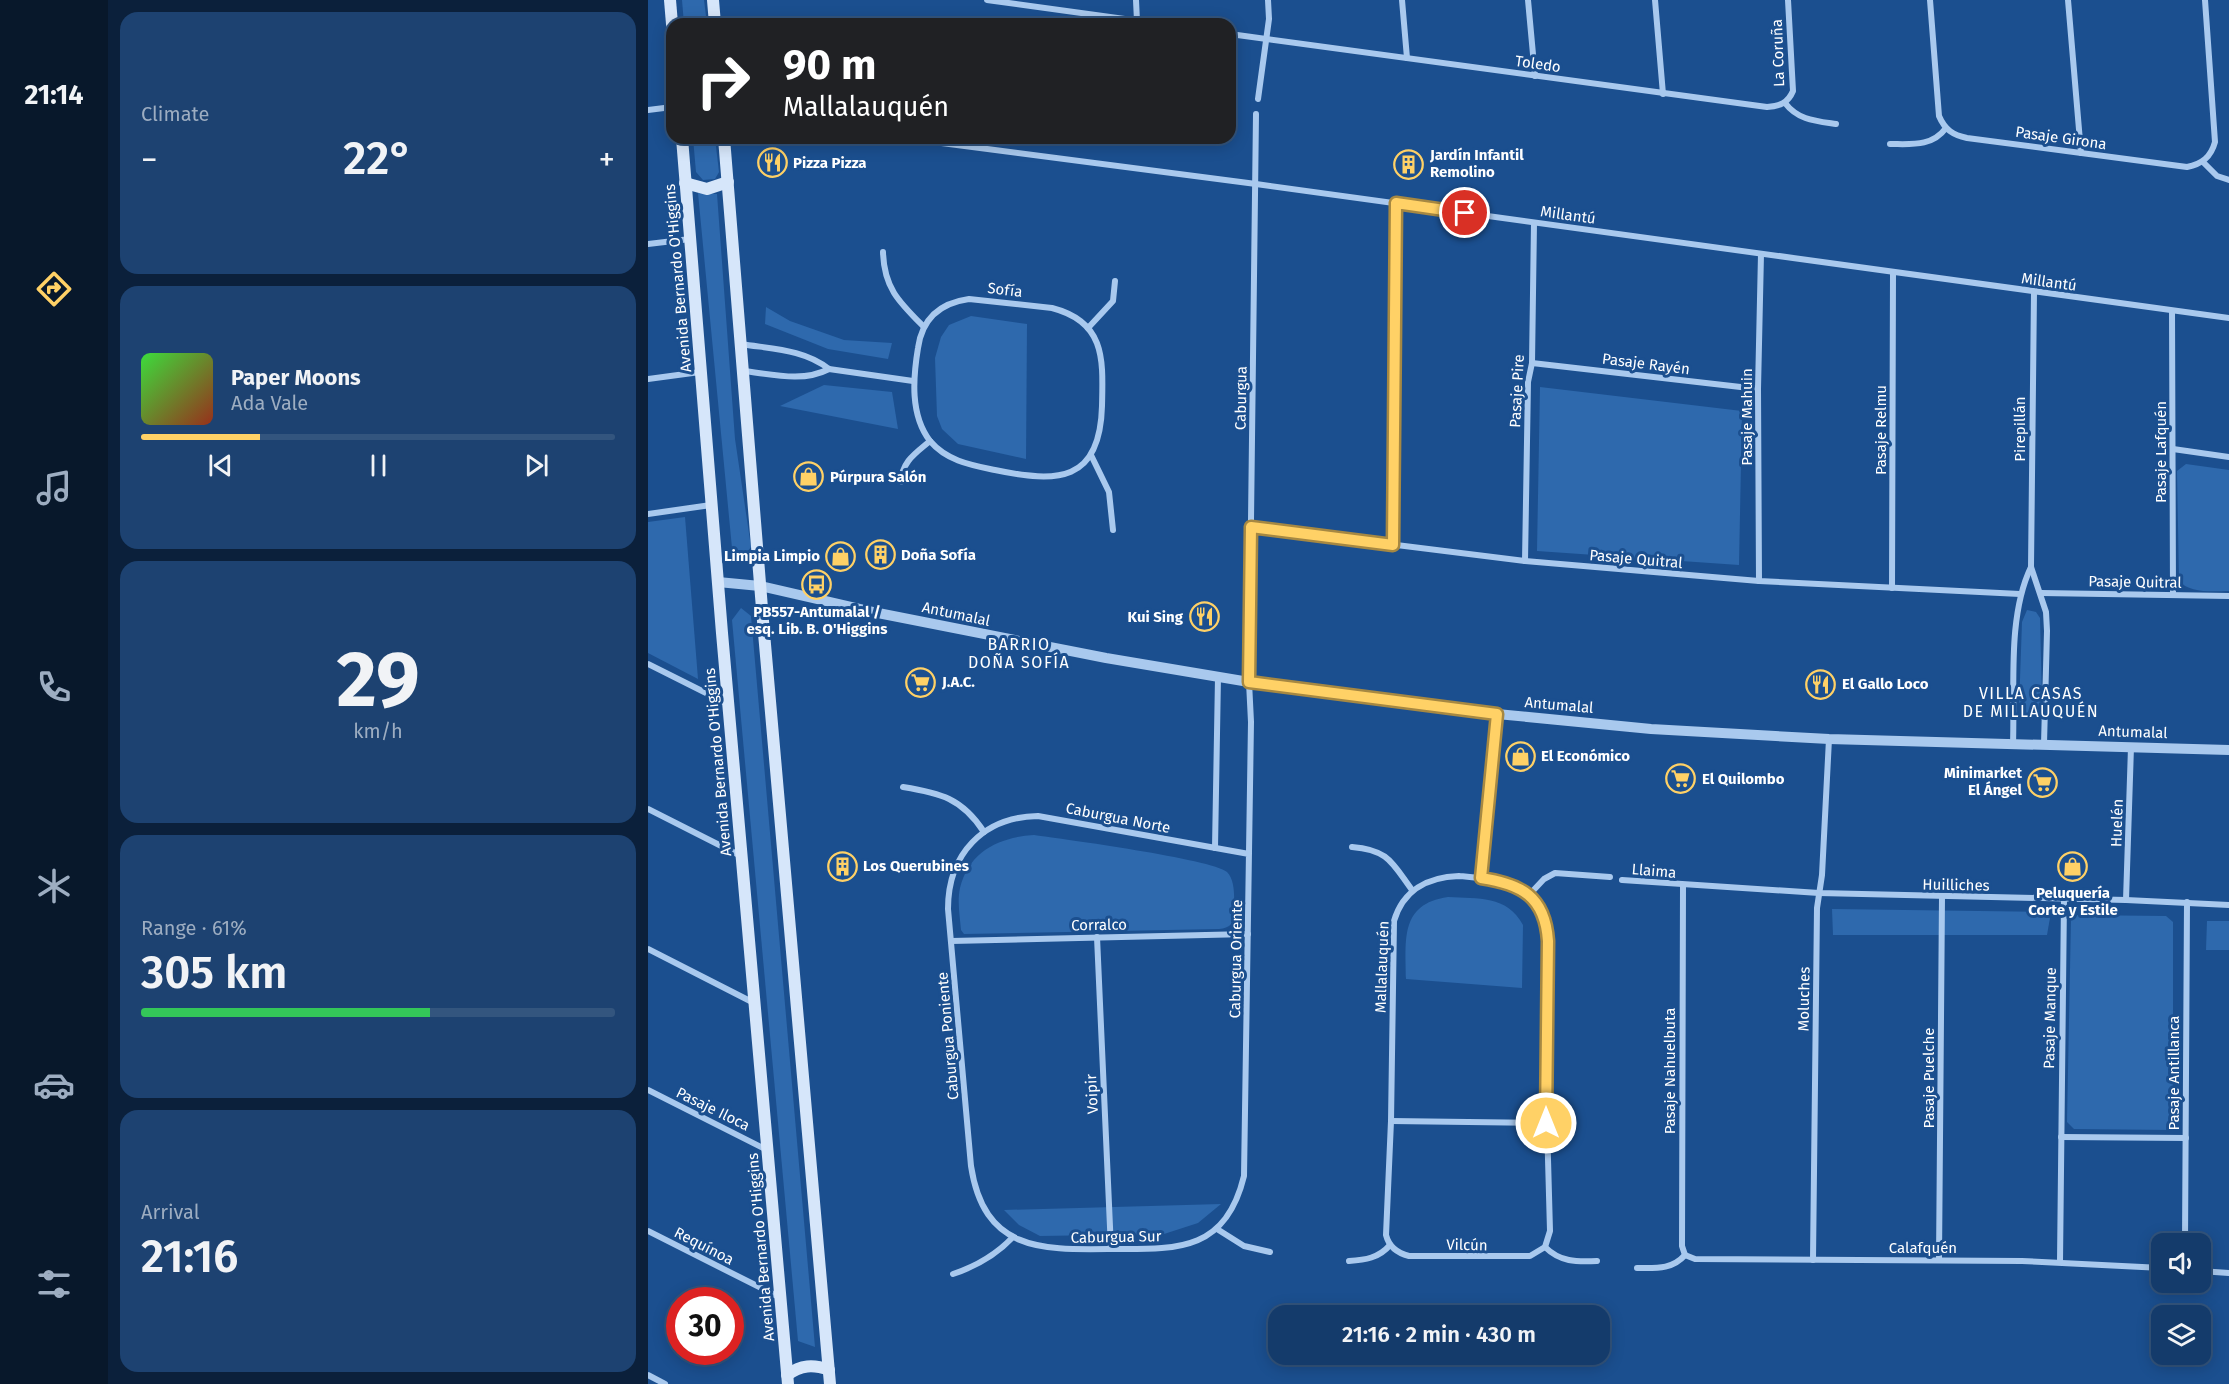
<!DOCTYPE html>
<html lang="en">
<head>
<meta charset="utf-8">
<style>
  :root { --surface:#143b6b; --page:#1d4271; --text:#f1f3f6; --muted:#9dadc1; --line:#33557e; --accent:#ffd166 }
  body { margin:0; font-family:"Fira Sans",sans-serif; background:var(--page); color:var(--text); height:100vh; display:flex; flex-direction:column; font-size:22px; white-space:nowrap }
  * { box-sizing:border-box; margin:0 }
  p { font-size:20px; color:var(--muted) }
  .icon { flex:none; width:33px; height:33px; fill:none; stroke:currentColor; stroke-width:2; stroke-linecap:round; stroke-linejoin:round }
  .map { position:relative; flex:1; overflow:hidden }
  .side { display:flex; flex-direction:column; gap:12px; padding:12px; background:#0b203b; width:540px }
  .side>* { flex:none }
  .top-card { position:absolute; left:18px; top:18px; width:570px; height:126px; border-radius:18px; box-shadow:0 3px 15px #0003,0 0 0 2px var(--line); background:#202124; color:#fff; overflow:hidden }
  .controls { position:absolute; left:1503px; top:1233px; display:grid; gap:12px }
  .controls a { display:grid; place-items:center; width:60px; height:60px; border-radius:12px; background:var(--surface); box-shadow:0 3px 15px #0003,0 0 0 2px var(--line); font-size:30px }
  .speed { position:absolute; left:18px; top:1287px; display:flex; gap:12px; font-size:30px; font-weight:700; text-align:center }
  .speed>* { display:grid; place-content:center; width:78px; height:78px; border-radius:50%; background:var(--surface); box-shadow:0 3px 15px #0003,0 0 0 2px var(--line); line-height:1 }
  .speed .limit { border:9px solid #d22; background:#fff; color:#111 }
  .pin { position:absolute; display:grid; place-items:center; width:51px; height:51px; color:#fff; margin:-26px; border:3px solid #fff; border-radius:50%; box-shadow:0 2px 6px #0007 }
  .me { position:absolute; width:66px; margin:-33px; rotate:0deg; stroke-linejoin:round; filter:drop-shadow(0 0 4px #0008) }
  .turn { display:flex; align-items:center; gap:21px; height:126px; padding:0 18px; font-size:27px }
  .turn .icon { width:78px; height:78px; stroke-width:2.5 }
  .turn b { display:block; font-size:42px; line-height:51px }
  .big { font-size:45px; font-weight:600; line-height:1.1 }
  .side .widget { flex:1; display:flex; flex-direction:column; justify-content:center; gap:9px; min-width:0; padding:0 21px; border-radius:18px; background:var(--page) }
  .side .dial { align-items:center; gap:0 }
  .dial b { font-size:78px; line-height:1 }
  .song { display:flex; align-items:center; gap:18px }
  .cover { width:72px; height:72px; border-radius:9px; background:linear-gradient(135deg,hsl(120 70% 55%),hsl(10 70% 35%)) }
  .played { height:6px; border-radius:3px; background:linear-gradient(90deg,var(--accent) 25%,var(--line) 25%) }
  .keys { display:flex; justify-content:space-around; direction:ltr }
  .heat { display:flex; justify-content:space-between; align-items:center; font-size:33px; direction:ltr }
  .charge { height:9px; border-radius:4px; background:linear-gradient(90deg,#34c759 61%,var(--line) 0) }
  .trip { position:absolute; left:620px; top:1305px; width:342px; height:60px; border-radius:18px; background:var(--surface); box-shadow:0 3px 15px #0003,0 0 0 2px var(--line); font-weight:600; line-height:60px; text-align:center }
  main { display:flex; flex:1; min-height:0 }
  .tabs { display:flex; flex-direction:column; width:108px; justify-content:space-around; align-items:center; background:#08182b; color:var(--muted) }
  .tabs .icon { width:42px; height:42px }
  .tabs .current { color:var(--accent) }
  .tabs b { font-size:27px; color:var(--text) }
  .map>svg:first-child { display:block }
  .green { fill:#2e69ad }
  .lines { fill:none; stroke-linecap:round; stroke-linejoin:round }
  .minor { stroke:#a9c9ee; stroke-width:6 }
  .tertiary { stroke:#a9c9ee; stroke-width:10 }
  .secondary { stroke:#d6e6fa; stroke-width:12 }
  .route-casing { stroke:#a68842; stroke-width:15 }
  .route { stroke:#ffd166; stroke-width:10 }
  .labels { text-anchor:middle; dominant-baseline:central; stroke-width:6; stroke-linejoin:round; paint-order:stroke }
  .street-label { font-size:15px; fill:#fff; stroke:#1b4f8f }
  .poi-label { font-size:15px; font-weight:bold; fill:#fff; stroke:#1b4f8f; text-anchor:start }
  .neighbourhood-label { font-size:16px; letter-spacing:1.5px; fill:#fff; stroke:#1b4f8f }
</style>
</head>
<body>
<main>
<nav class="tabs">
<b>21:14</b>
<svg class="icon current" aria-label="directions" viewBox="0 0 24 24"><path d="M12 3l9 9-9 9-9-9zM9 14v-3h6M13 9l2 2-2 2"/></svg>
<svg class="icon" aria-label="music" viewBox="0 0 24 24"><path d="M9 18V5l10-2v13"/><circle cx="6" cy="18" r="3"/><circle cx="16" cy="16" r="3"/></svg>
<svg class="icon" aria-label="phone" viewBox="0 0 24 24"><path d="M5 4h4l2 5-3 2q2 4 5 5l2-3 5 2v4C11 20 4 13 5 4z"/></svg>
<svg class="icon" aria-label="climate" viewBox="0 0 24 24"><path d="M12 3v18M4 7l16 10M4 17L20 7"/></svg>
<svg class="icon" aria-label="car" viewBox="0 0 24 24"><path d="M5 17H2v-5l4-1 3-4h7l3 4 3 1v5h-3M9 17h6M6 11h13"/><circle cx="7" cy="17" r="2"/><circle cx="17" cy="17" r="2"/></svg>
<svg class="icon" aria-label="filters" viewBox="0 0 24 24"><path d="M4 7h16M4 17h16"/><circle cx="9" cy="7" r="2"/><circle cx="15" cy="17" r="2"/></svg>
</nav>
<section class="side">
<div class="widget"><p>Climate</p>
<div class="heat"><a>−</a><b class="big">22°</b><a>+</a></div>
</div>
<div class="widget">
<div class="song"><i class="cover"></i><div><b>Paper Moons</b><p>Ada Vale</p></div></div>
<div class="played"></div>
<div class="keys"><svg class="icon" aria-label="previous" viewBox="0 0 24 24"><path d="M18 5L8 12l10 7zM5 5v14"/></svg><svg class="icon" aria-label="pause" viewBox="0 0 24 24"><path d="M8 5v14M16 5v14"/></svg><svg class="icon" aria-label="next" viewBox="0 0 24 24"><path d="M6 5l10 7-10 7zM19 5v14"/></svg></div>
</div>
<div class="widget dial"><b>29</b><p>km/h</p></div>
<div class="widget"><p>Range · 61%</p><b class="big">305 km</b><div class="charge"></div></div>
<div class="widget"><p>Arrival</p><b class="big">21:16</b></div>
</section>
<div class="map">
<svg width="1581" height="1384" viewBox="0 0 1581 1384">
  <rect width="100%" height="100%" fill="#1b4f8f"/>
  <!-- green -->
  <g class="green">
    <polygon points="34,0 56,0 59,24 36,24"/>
    <polygon points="45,138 67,138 71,172 67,179 55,180 48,172"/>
    <polygon points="50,193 69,194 87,439 103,547 96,556 84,548"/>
    <polygon points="118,307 142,321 196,340 244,343 240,359 180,349 117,324"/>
    <polygon points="323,316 379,324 378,459 310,444 294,429 289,416 287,358 293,337 301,325"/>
    <polygon points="176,385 244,392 250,429 132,406"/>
    <polygon points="892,387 1094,411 1091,565 889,551"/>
    <path d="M1538 464 1581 470V591C1566 591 1540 594 1531 580L1529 471Z"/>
    <polygon points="37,517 50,679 0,653 0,522"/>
    <polygon points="93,608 103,616 167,1347 150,1341 84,620"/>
    <polygon points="1379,610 1388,612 1392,618 1394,700 1392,712 1388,718 1378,717 1371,708 1374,622"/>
    <path d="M386 835C415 839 564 859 579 872 588 881 586 900 586 912 586 924 582 928 571 929L316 934 313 930C312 917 309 902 312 888 321 851 352 837 386 835Z"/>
    <path d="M800 897C830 899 859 895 875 925L874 988 758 979C758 941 751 904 800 897Z"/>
    <polygon points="1184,909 1403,912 1399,935 1185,935"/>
    <polygon points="1426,915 1518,916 1525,922 1525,1130 1426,1129 1419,1122 1423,919"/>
    <polygon points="1559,921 1581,921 1581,950 1558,950"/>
    <polygon points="573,1204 550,1223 516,1234 392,1236 371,1225 356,1210"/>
  </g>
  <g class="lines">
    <!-- minor -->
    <g class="minor">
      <polyline points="339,0 513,24"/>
      <polyline points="488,0 489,21"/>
      <polyline points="754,0 759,58"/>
      <polyline points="880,0 887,76"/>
      <polyline points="1007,0 1015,94"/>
      <path d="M1282 0 1291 116C1297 130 1305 135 1319 138L1539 167C1554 164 1563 157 1567 142L1557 0"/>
      <polyline points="1420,0 1433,153"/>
      <path d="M582 34 1119 107C1132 106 1140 103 1145 91L1140 0"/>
      <polyline points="610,99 621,19 620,0"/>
      <path d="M1137 103C1150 120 1167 121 1188 124"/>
      <polyline points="0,110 24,107"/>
      <polyline points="255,138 608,184 1581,318"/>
      <path d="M1242 144C1263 144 1284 147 1298 128"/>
      <polyline points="1555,162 1569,176 1581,180"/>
      <polyline points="0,244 42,239"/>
      <path d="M235 252C236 288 251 302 276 327"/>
      <polyline points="1386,292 1383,567 1398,612 1399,631 1396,744"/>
      <path d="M321 299 404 308C458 322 455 360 454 406 452 483 409 483 347 470 323 465 299 461 282 441 262 415 265 378 270 348 274 319 292 303 321 299Z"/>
      <polyline points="1524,311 1525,593"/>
      <polyline points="440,328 465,301 467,281"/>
      <path d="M93 344C123 349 156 349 181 369L265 381"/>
      <polyline points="884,363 1110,389"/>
      <path d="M95 371C123 374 154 383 181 369"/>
      <polyline points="0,379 52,372"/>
      <polyline points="1525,449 1581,457"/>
      <polyline points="443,455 461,492 465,530"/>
      <path d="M253 482C254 461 268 453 282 441"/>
      <polyline points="0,514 63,505"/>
      <polyline points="604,527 877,561 1111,581 1372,594"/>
      <polyline points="745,545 748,203"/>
      <polyline points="877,561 880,382 884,363 886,223"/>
      <polyline points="1111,581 1110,389 1113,254"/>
      <polyline points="1244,588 1245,272"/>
      <polyline points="1393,593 1581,596"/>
      <polyline points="0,664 80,704"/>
      <path d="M1365 744C1367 688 1359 617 1383 567"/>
      <path d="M255 787C292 793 314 798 336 832"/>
      <polyline points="0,809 93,856"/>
      <path d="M704 847C741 850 744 863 764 890"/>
      <polyline points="567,848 570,677"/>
      <path d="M601 854 390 816C335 817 300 854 300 909L323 1166C336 1250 391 1250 460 1249 526 1249 577 1254 596 1176L603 722 601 682 608 114"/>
      <path d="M811 876C853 880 890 882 899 931V1123L902 1231 897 1247 882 1256H761C749 1253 741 1247 738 1235L743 1121 746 921C755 890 780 877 811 876Z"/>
      <polyline points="833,878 849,714"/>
      <polyline points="974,880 1171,893 1478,900 1581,905"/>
      <polyline points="1035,886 1034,1246 1037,1255"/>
      <polyline points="881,895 896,879 907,873 962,877"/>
      <polyline points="1478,900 1483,747"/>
      <polyline points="449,937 463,1249"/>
      <polyline points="303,941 600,934"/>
      <polyline points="0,949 106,1003"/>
      <polyline points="0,1090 119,1150"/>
      <polyline points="743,1121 899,1123"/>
      <polyline points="1413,1137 1538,1138"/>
      <polyline points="569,1229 596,1246 622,1252"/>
      <polyline points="0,1231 133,1298"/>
      <polyline points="1537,1244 1539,902"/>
      <path d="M897 1247C912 1262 928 1262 949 1261"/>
      <polyline points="1037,1255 1047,1259 1374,1261 1514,1268"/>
      <polyline points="1165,1260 1169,908 1174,875 1181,739"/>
      <polyline points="1291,1260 1294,897"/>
      <path d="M701 1261C717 1260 731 1258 742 1245"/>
      <polyline points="1412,1262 1416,899"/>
      <path d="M989 1268C1007 1268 1024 1270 1037 1255"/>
      <polyline points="1552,1271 1581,1273"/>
      <path d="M305 1274C329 1266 348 1255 365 1237"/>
      <polyline points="0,1375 17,1384"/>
    </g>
    <!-- tertiary -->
    <polyline class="tertiary" points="70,582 112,586 230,613 458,658 601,682 849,714 1003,729 1181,739 1581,750"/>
    <!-- secondary -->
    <g class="secondary">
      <polyline points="22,0 24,24"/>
      <polyline points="65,0 67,24"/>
      <polyline points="34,138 74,633 140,1384"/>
      <polyline points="76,138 116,633 182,1384"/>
      <polyline points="37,183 59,189 80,182"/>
      <path d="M139 1375C153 1365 165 1364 181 1370"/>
    </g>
  </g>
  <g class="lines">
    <defs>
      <path id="route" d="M817 213 748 203 745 545 603 527 601 682 849 714 833 878C873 884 897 896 900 941L898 1123"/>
    </defs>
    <!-- route casing -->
    <use href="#route" class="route-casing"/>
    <!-- route -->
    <use href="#route" class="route"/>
  </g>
  <!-- icons -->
  <defs>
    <symbol id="restaurant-ring" viewBox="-11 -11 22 22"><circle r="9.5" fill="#1b4f8f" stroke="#ffd166" stroke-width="1.5"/><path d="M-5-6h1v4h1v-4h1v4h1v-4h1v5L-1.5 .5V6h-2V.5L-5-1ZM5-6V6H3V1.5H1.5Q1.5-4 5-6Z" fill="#ffd166"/></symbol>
    <symbol id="building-ring" viewBox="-11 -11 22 22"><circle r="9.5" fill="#1b4f8f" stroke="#ffd166" stroke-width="1.5"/><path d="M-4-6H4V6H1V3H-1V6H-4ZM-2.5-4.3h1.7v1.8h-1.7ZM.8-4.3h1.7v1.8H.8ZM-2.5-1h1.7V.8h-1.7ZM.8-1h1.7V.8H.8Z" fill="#ffd166"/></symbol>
    <symbol id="shop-ring" viewBox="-11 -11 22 22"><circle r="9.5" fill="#1b4f8f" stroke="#ffd166" stroke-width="1.5"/><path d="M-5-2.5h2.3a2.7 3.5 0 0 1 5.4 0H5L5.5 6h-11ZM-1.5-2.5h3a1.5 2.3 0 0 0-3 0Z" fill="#ffd166"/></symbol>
    <symbol id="bus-ring" viewBox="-11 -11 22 22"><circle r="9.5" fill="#1b4f8f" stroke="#ffd166" stroke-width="1.5"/><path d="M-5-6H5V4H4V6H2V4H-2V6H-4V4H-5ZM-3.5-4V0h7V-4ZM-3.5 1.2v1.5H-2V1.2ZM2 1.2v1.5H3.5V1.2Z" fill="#ffd166"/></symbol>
    <symbol id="supermarket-ring" viewBox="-11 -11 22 22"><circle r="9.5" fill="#1b4f8f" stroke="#ffd166" stroke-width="1.5"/><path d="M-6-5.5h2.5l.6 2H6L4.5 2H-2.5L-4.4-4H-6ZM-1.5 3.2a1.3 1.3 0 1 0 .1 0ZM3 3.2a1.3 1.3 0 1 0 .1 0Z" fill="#ffd166"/></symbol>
  </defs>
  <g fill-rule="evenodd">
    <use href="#restaurant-ring" x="108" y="146" width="33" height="33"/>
    <use href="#building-ring" x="744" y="148" width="33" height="33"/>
    <use href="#shop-ring" x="144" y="460" width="33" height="33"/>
    <use href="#building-ring" x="216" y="538" width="33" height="33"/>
    <use href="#shop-ring" x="176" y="540" width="33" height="33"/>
    <use href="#bus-ring" x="152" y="568" width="33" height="33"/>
    <use href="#restaurant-ring" x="540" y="600" width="33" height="33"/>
    <use href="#supermarket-ring" x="256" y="666" width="33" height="33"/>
    <use href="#restaurant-ring" x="1156" y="668" width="33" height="33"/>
    <use href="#shop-ring" x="856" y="740" width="33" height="33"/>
    <use href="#supermarket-ring" x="1016" y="762" width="33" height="33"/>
    <use href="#supermarket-ring" x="1378" y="766" width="33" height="33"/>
    <use href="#building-ring" x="178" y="850" width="33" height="33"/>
    <use href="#shop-ring" x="1408" y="850" width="33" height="33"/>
  </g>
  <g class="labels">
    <!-- street labels -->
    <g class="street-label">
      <text transform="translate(1130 53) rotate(-92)">La Coruña</text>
      <text transform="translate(890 64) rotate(8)">Toledo</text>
      <text transform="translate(1413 138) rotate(8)">Pasaje Girona</text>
      <text transform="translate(920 215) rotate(8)">Millantú</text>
      <text transform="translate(30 278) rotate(-95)">Avenida Bernardo O'Higgins</text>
      <text transform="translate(1401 282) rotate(8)">Millantú</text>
      <text transform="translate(357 290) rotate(7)">Sofía</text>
      <text transform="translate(998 364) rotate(7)">Pasaje Rayén</text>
      <text transform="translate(869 391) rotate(-87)">Pasaje Pire</text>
      <text transform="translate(593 398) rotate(-89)">Caburgua</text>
      <text transform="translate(1099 417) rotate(-90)">Pasaje Mahuin</text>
      <text transform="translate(1372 429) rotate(-90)">Pirepillán</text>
      <text transform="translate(1233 430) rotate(-90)">Pasaje Relmu</text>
      <text transform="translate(1513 452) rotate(-90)">Pasaje Lafquén</text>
      <text transform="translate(988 559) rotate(5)">Pasaje Quitral</text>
      <text transform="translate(1487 582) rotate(1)">Pasaje Quitral</text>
      <text transform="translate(308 614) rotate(12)">Antumalal</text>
      <text transform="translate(911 705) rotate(5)">Antumalal</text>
      <text transform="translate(1485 732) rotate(2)">Antumalal</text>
      <text transform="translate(70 762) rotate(-95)">Avenida Bernardo O'Higgins</text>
      <text transform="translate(470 818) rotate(11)">Caburgua Norte</text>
      <text transform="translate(1469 823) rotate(-88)">Huelén</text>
      <text transform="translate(1006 871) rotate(5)">Llaima</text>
      <text transform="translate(1308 885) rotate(1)">Huilliches</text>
      <text transform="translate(451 925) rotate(-1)">Corralco</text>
      <text transform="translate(588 959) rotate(-89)">Caburgua Oriente</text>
      <text transform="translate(734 967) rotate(-88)">Mallalauquén</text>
      <text transform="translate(1156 999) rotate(-89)">Moluches</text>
      <text transform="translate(1402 1018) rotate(-89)">Pasaje Manque</text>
      <text transform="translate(300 1036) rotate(-95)">Caburgua Poniente</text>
      <text transform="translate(1022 1071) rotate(-90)">Pasaje Nahuelbuta</text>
      <text transform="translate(1526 1073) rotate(-90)">Pasaje Antillanca</text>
      <text transform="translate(1281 1078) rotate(-90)">Pasaje Puelche</text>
      <text transform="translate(444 1094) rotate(-93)">Voipir</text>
      <text transform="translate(65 1109) rotate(26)">Pasaje Iloca</text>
      <text transform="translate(468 1237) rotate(-1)">Caburgua Sur</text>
      <text transform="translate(819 1245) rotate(1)">Vilcún</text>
      <text transform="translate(56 1246) rotate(27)">Requínoa</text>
      <text transform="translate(113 1247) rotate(-95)">Avenida Bernardo O'Higgins</text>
      <text x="1275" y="1248">Calafquén</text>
    </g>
    <!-- poi labels -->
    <g class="poi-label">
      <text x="782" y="155">Jardín Infantil<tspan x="782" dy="17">Remolino</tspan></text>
      <text x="145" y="163">Pizza Pizza</text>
      <text x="182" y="477">Púrpura Salón</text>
      <text x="253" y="555">Doña Sofía</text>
      <text x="172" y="556" text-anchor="end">Limpia Limpio</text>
      <text x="169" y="612" text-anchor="middle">PB557-Antumalal /<tspan x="169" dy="17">esq. Lib. B. O'Higgins</tspan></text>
      <text x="535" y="617" text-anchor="end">Kui Sing</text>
      <text x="294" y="682">J.A.C.</text>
      <text x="1194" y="684">El Gallo Loco</text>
      <text x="893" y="756">El Económico</text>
      <text x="1374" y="773" text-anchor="end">Minimarket<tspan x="1374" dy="17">El Ángel</tspan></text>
      <text x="1054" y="779">El Quilombo</text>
      <text x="215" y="866">Los Querubines</text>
      <text x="1425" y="893" text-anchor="middle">Peluquería<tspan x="1425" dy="17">Corte y Estile</tspan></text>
    </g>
    <!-- neighbourhood labels -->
    <g class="neighbourhood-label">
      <text x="371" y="644">BARRIO<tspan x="371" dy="18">DOÑA SOFÍA</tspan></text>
      <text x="1383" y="693">VILLA CASAS<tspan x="1383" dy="18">DE MILLAUQUÉN</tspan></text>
    </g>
  </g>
</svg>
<div class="controls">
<a><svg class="icon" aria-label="sound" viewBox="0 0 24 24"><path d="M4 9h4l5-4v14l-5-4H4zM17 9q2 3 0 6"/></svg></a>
<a><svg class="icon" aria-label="layers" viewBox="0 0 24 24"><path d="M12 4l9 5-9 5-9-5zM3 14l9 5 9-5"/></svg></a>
</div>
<div class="speed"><div class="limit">30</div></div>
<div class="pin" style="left:817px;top:213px;background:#d93025"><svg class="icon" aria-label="arrive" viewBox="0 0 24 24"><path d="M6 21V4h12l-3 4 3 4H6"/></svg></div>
<svg class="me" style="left:898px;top:1123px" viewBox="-20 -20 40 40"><circle r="17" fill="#ffd166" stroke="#fff" stroke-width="3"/><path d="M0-11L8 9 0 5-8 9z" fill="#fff"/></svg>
<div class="trip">21:16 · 2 min · 430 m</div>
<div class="top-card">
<div class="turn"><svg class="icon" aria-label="right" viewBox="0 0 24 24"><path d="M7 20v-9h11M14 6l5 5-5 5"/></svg><div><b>90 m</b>Mallalauquén</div></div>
</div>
</div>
</main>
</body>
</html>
